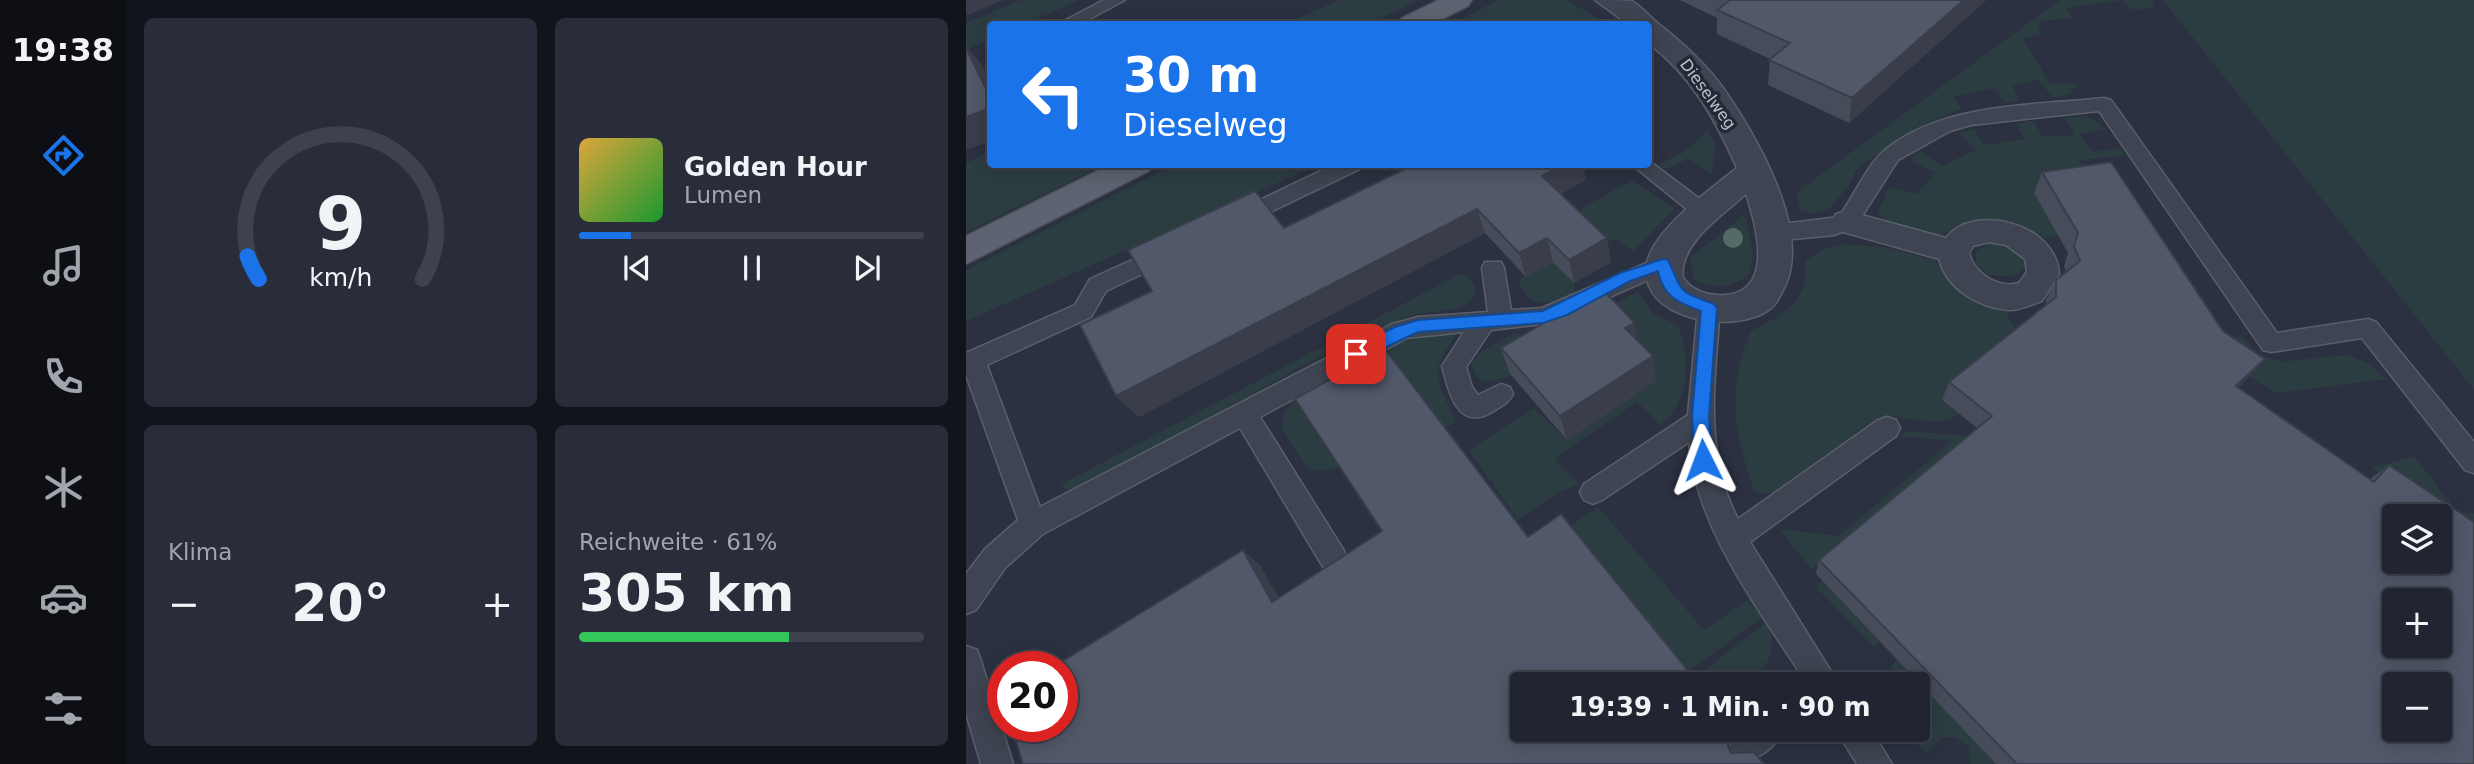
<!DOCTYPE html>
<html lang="de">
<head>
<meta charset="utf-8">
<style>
  :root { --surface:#202531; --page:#282d39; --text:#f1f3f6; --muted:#a2a5ab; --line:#3d424d; --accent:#1a73e8 }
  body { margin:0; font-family:"DejaVu Sans",sans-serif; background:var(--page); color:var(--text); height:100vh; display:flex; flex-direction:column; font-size:26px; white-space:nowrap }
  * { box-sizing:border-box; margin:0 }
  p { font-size:23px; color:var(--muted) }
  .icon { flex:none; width:38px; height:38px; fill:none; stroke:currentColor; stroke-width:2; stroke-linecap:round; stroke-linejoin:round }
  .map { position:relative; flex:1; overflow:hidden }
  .sheet { display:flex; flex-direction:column; gap:18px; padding:18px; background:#12141b; width:840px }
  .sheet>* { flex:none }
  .guide { position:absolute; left:21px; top:21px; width:665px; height:147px; border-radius:7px; box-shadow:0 4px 18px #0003,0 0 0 2px var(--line); background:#1a73e8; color:#fff; overflow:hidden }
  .fabs { position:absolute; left:1416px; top:504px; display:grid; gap:14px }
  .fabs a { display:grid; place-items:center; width:70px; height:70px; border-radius:7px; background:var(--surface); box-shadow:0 4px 18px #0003,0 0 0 2px var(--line); font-size:35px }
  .speed { position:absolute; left:21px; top:651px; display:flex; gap:14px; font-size:35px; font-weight:700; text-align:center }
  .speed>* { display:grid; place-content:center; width:91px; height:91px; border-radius:50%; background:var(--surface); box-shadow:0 4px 18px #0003,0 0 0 2px var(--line); line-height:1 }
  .speed .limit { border:10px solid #d22; background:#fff; color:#111 }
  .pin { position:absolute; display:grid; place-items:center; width:60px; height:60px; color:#fff; margin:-30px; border-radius:14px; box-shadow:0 4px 10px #0006 }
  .me { position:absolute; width:77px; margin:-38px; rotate:357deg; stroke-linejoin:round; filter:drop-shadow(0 0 5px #0008) }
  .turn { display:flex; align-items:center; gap:24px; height:147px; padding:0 21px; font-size:32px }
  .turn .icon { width:91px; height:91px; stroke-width:2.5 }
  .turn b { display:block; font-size:49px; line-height:60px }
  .big { font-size:52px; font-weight:700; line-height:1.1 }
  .sheet .tile { flex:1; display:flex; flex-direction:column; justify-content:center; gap:10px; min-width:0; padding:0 24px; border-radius:10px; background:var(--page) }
  .sheet .dial { align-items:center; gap:0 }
  .dial svg { height:182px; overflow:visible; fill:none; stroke:var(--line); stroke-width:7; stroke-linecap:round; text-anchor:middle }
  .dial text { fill:var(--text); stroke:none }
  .song { display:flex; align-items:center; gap:21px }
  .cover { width:84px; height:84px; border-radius:10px; background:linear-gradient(135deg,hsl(40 70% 55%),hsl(130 70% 35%)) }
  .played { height:7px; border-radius:4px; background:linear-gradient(90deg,var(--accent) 15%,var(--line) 15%) }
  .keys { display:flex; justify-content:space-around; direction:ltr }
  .heat { display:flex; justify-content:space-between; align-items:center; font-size:38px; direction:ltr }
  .charge { height:10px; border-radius:5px; background:linear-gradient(90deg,#34c759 61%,var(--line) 0) }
  .sheet .tiles { flex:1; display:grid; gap:18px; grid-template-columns:repeat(2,1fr) }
  .trip { position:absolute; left:544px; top:672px; width:420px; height:70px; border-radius:7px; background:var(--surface); box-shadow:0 4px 18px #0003,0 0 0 2px var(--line); font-weight:700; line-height:70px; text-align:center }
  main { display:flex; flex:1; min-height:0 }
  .tab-bar { display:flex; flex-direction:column; width:126px; justify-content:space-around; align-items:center; background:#0d0f14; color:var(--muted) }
  .tab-bar .icon { width:49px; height:49px }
  .tab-bar .current { color:var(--accent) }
  .tab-bar b { font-size:32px; color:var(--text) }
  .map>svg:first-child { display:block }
  .green { fill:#2c3d42 }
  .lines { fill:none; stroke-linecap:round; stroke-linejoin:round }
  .service-casing { stroke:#595f6b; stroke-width:3 }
  .pedestrian-casing { stroke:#595f6b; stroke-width:3 }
  .minor-casing { stroke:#595f6b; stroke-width:3 }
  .primary-casing { stroke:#484d5a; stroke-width:3 }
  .service { fill:#3e4451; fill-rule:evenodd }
  .pedestrian { fill:#3e4451; fill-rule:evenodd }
  .minor { fill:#3e4451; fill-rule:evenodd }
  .primary { fill:#5d6370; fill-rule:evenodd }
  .tree { fill:#546a65 }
  .wall { fill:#464c5a }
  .shaded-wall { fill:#393e4a }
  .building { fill:#515869; stroke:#393e4a; stroke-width:2; fill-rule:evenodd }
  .route { fill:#1a73e8; stroke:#114b97; stroke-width:2 }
  .labels { text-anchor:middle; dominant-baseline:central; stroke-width:7; stroke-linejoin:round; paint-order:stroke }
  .far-street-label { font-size:16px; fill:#bbc0cb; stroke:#232936 }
</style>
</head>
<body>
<main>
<nav class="tab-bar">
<b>19:38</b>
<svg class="icon current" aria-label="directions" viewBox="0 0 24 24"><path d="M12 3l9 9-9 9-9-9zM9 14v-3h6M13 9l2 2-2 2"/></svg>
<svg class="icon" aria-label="music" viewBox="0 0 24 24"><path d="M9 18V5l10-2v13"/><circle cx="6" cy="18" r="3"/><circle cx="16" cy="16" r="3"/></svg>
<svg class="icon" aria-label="phone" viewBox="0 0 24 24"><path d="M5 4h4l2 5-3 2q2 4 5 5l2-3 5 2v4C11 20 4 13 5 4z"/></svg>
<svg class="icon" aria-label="climate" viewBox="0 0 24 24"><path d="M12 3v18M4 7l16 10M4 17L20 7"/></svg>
<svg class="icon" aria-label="car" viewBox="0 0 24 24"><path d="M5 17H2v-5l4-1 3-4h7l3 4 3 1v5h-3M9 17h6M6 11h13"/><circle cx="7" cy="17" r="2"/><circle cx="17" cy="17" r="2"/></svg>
<svg class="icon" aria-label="filters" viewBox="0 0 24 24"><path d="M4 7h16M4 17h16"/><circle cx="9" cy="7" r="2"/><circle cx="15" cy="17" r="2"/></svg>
</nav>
<section class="sheet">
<div class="tiles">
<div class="tile dial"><svg viewBox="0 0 100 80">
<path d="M14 69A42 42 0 1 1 86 69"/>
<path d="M14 69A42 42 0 0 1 9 59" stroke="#1a73e8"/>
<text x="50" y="56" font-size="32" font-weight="700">9</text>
<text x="50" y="72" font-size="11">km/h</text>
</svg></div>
<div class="tile">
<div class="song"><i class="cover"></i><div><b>Golden Hour</b><p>Lumen</p></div></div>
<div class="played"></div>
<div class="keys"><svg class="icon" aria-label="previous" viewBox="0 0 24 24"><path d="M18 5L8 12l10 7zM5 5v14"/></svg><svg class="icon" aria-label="pause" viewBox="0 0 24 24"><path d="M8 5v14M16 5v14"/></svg><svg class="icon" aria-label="next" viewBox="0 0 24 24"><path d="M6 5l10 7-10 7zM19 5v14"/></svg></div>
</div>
<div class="tile"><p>Klima</p>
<div class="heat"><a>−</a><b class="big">20°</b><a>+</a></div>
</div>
<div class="tile"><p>Reichweite · 61%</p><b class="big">305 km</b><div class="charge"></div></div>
</div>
</section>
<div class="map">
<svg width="1508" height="764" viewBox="0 0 1508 764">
  <rect width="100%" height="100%" fill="#2b3141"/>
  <!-- green -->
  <g class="green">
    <polygon points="55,0 114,0 59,24 24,24 24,40 0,50 0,23"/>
    <polygon points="374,0 452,0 405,24 318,24"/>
    <polygon points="533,0 600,0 634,19 622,24 485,24"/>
    <path d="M1094 0H1185L1190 7 1166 10 1157 0 1099 8 1107 18 1076 21 1072 26 1076 34 1057 38 1084 84 1110 83C1107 96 1098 96 1086 97L1073 80 1046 85 1054 101 1039 103 1028 88 988 96 995 109 952 127 892 167 883 185 863 209 845 214 834 210 831 192Z"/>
    <polygon points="1197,0 1508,0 1508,389"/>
    <polygon points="1120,116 1141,129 1113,134 1127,152 1155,148 1157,156 1113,160 1126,180 1068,192 1092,235 1071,240 995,227 972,236 921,222 912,213 923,187 951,194 969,173 944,160 954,151 976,166 1010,150 993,133 1008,129 1018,145 1059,139 1050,124 1067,121 1077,137 1109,135 1098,118"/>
    <polygon points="741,131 749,143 746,175 723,158 701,169 692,165 726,147"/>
    <polygon points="24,152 24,164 138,165 0,232 0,163"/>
    <polygon points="208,165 352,165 0,321 0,270"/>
    <polygon points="666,180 709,209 667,251 650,239 631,248 599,218"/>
    <path d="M779 214 787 253 783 274C764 289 750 290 728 279L724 258Z"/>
    <path d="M1028 241 1056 252 1060 265 1053 274C1034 279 1006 277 1010 251Z"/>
    <path d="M876 244 918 247 968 260 985 280 1038 303 1045 323 1058 335 977 401 993 414C969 432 931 410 909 420 875 437 827 504 788 492 769 431 759 391 785 331 805 321 828 310 837 288 841 280 838 269 840 260L858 249Z"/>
    <path d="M587 261 608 283 607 293C584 303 562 313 553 280Z"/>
    <polygon points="496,273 508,284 509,293 502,303 490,309 445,315 384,340 106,493 94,485"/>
    <path d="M672 291 687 314 712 325C725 363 725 397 695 425L671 402 598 452 589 459 613 484 594 492 552 520 503 450 568 408 601 440 689 382 642 308Z"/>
    <path d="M490 331C487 345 478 350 474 362 467 381 484 406 490 423L375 466 358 471 342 469 316 429 318 411 339 393 436 342Z"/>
    <polygon points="551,332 573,356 541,377 518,382 510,376 505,364 516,351"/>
    <polygon points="1275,336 1292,353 1314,362 1381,355 1404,364 1420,379 1310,393 1244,351 1240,342"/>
    <polygon points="942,431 1004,436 846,569 813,529 873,536 986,441 934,436"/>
    <polygon points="1448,456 1491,512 1508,513 1508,536 1406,468"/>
    <polygon points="632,507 738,630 780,601 797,616 720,674 603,527"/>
    <polygon points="856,581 914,642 908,647 850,587"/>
    <path d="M800 623C814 645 801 668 784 684L723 682Z"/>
    <polygon points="930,658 1030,764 1004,764 1003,747 990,737 976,737 960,753 941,730 952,730 952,684 922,684 922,677"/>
  </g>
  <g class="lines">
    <defs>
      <g id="service">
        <polygon points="138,0 159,0 114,24 92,24"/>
        <path d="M1138 98 1145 100 1311 333 1402 319 1410 322 1508 442V473L1499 470 1396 338 1305 352 1297 350 1133 111 1005 125 984 131 932 160 889 227 868 235 807 241 799 238 796 233 799 228 807 225 873 217C886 199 903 162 919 150 978 102 1067 106 1138 98Z"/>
        <polygon points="682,160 747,209 751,214 747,219 733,219 665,164 682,164"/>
        <polygon points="369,164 397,164 394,169 279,224 265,224 261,219 265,214"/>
        <path d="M202 244 210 246 213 252 210 258 140 291 125 317 21 365 74 507 426 324 452 317 522 312 516 268 519 262H535L538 268 545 310 576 308 697 256 705 258 708 264 705 270 585 323 525 330 500 367 506 387 512 395 535 384 544 387 547 394C543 403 535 406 526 412 492 432 483 393 476 366L498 332 441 338 294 417 377 549 381 558 377 567 367 571 357 567 274 428 77 534 39 568 10 610 0 614V574L19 549 52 520 0 375V353L109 305 124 279Z"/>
        <path d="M743 299 751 302 754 308C749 380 737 452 772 519L912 420 921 417 930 420 934 428 930 436 784 542 873 684H841C795 611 730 531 723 442L636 500 627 504 618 500 614 492 618 484 722 415 732 308 735 302Z"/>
        <polygon points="0,646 11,650 15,661 47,764 15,764 0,713"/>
        <path d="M777 730H817C809 749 788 764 767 761L762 750 767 739Z"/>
        <polygon points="870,730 905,730 926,764 891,764"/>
      </g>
      <path id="pedestrian" d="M881 211 980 238C1006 203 1090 222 1093 274L1076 301C1066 304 1053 311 1043 310 1013 308 981 289 973 259L870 230 866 222 870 214ZM1023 242 1040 245 1059 259 1061 272 1053 283C1032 289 1008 273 1003 253L1007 246Z"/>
      <path id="minor" d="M629 0C639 0 657 0 666 1 676 7 685 18 694 25 720 46 741 65 760 92 792 139 849 237 816 292 813 298 810 305 804 309 769 336 670 320 681 263 688 229 745 189 771 168 749 119 725 75 682 43V24H662ZM780 194C792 230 810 299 750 295 737 294 725 289 717 278 712 244 757 215 780 194Z"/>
      <g id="primary">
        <polygon points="473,0 506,0 502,6 466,24 432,24 436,18"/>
        <polygon points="145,164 187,164 183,171 0,264 0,236"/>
      </g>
    </defs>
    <!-- service casing -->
    <use href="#service" class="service-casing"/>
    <!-- pedestrian casing -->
    <use href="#pedestrian" class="pedestrian-casing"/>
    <!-- minor casing -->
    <use href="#minor" class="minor-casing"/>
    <!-- primary casing -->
    <use href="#primary" class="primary-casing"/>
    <!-- service -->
    <use href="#service" class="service"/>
    <!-- pedestrian -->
    <use href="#pedestrian" class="pedestrian"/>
    <!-- minor -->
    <use href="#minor" class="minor"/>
    <!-- primary -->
    <use href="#primary" class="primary"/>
  </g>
  <!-- trees -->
  <circle class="tree" cx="767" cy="238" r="10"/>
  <!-- wall -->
  <g class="wall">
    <polygon points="714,0 1020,0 883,123 802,85 804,59 751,34 751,18"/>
    <polygon points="1076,172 1257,331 1299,359 1272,388 1404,479 1423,465 1508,764 1030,764 850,574 853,560 1011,428 976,400 983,382 1080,305 1080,300 1090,280 1100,272 1098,266 1102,253 1068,193"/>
    <polygon points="620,180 594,194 645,262 608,283 587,262 560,277 519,233 173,417 150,396 318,228"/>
    <polygon points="672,341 690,381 601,440 544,374 535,348"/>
  </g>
  <!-- shaded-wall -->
  <g class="shaded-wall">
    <polygon points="0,0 37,0 2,15 0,13"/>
    <polygon points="998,0 1020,0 883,123 886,98"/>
    <polygon points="0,45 16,65 24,81 24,97 0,48"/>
    <polygon points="24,108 24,141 0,150 0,117"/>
    <polygon points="598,164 617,164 620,180 581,200 576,176"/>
    <polygon points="511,209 519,233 173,417 150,396"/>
    <polygon points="581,238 587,262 560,277 553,253"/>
    <polygon points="641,238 645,262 608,283 603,260"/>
    <polygon points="669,323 673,349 659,328"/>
    <polygon points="687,356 690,381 601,440 594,416"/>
    <polygon points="1299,359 1282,378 1254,405 1270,386"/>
    <polygon points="277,550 294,565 323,615 306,602"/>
    <polygon points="765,730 767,730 766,736 760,749 760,740"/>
  </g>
  <!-- building -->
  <g class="building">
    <polygon points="764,0 998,0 886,98 803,60 824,43 751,10"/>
    <polygon points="0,48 24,97 24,108 0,117"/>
    <path d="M1145 162 1257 331 1299 359 1270 386 1408 482 1423 465 1508 522V764H1051L853 560 1026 416 983 382 1090 297V280L1114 261 1108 246 1112 233 1076 172ZM1428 516H1474V562H1428ZM1428 600H1474V646H1428ZM1428 684H1474V730H1428Z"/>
    <polygon points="449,164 598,164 576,176 641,238 603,260 581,238 553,253 511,209 150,396 114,325 186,291 162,250 289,191 318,228"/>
    <polygon points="636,289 669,323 659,328 687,356 594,416 535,348"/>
    <polygon points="419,349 562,537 595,514 733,684 556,684 556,730 765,730 760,740 765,753 788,752 798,764 57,764 45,726 96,726 96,667 87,667 277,550 306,602 416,531 329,399"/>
  </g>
  <!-- route -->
  <path class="route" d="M697 259 702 260C718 294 711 291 748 304L751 308 743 416 746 460 737 467 729 460 726 416 735 311C713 303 697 297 692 271L664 281 601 315 577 323 452 332 390 361 382 354 384 350 429 327 452 320 577 311 654 273Z"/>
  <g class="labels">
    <!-- far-street labels -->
    <g class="far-street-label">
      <text transform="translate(742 94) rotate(54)">Dieselweg</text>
    </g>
  </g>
</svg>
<div class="fabs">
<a><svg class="icon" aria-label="layers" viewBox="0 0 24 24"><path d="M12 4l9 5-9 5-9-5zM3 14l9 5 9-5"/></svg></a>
<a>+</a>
<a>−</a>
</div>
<div class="speed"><div class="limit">20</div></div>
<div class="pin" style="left:390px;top:354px;background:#d93025"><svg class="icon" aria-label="arrive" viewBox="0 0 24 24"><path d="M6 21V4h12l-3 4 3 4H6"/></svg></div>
<svg class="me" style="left:737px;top:460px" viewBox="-20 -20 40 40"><path d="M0-17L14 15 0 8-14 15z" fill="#1a73e8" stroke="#fff" stroke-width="4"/></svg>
<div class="trip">19:39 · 1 Min. · 90 m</div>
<div class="guide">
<div class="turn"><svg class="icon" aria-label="left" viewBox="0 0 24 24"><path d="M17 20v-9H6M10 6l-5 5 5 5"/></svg><div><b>30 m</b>Dieselweg</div></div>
</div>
</div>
</main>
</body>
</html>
